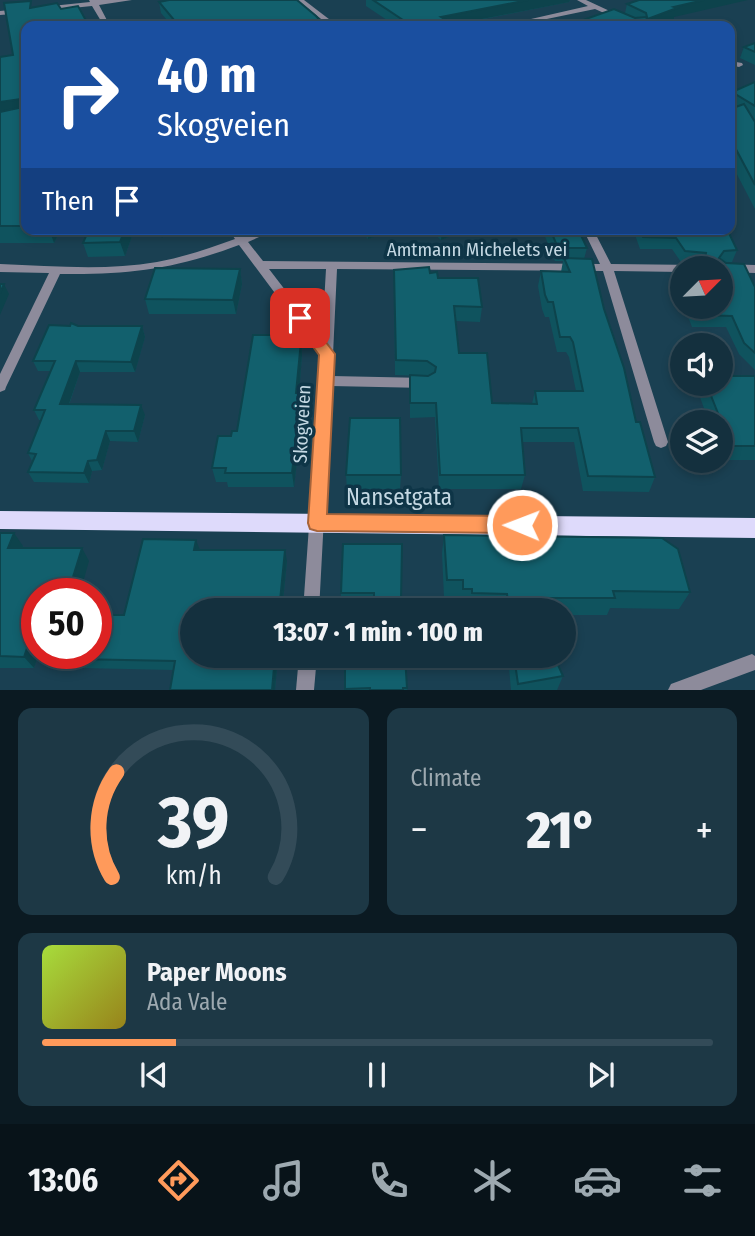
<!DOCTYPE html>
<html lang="en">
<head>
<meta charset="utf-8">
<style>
  :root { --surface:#14303e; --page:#1d3845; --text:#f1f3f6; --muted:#9da9b0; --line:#334b58; --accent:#ff9a5b }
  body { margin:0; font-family:"Fira Sans Condensed",sans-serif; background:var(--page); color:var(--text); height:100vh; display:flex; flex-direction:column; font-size:26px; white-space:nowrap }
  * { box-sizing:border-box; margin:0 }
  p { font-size:23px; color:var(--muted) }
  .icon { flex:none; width:38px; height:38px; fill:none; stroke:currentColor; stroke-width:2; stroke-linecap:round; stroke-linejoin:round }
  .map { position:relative; height:690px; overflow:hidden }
  .side { display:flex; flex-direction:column; gap:18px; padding:18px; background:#0b1a22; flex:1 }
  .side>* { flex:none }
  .banner { position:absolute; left:21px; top:21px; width:714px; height:214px; border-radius:14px; box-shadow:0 4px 10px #0003,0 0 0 2px var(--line); background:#1a4fa0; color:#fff; overflow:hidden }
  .needle { width:46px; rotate:66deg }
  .controls { position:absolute; left:670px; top:256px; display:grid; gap:14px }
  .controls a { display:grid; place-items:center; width:63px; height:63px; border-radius:50%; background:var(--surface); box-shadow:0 4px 10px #0003,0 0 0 2px var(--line); font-size:35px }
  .speed { position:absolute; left:21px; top:578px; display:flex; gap:14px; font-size:35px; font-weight:700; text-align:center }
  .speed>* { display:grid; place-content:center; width:91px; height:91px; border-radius:50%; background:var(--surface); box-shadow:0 4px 10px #0003,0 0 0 2px var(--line); line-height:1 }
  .speed .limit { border:10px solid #d22; background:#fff; color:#111 }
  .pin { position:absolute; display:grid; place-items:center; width:60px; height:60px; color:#fff; margin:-30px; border-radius:14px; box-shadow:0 4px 10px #0006 }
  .me { position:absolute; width:77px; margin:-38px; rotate:271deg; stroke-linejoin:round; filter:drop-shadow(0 0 5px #0008) }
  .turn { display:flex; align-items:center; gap:24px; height:147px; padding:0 21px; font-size:32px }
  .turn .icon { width:91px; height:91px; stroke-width:2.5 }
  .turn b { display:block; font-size:49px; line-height:60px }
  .then { display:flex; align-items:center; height:66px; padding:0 21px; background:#0003; gap:14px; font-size:26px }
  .big { font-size:52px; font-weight:800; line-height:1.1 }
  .side .card { flex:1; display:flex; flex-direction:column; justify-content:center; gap:10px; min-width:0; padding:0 24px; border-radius:14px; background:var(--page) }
  .side .dial { align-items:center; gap:0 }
  .dial svg { height:182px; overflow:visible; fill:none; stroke:var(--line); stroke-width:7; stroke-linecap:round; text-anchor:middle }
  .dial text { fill:var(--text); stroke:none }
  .song { display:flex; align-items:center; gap:21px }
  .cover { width:84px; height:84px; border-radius:10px; background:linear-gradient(135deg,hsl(80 70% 55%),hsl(50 70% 35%)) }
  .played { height:7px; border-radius:4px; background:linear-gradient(90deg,var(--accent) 20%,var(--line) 20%) }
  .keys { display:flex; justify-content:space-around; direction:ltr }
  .heat { display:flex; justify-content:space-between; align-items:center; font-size:38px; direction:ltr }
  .side .tiles { flex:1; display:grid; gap:18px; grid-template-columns:1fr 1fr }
  .card:last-child { grid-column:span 2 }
  .trip { position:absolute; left:180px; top:598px; width:396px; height:70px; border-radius:35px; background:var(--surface); box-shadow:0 4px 10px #0003,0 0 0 2px var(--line); font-weight:800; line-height:70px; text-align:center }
  .tabs { display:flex; height:112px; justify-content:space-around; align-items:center; background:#081319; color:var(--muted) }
  .tabs .icon { width:49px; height:49px }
  .tabs .active { color:var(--accent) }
  .tabs b { font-size:32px; color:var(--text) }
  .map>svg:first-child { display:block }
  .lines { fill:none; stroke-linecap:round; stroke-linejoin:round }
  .minor { fill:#8d8b9b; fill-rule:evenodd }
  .major { fill:#dedafb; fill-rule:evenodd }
  .wall { fill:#0f535e }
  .shaded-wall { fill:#0d434c }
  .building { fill:#12606d; stroke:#0d434c; stroke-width:2 }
  .route { fill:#ff9a5b; stroke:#a6643b; stroke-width:2 }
  .labels { text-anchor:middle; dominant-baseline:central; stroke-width:7; stroke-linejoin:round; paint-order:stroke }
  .street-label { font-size:19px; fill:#c4d8e3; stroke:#0e3547 }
  .near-street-label { font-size:23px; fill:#c4d8e3; stroke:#0e3547 }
</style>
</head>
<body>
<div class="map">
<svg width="755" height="690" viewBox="0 0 755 690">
  <rect width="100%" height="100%" fill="#1a4052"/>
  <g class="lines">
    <!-- minor -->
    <g class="minor">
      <polygon points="89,0 132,0 99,5 110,26 104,26 92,6 42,11 38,9 42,7 90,2"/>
      <polygon points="297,0 304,0 338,26 330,26"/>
      <polygon points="577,0 586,0 642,26 633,26 595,9 513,26 500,26 588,6"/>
      <polygon points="21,9 24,9 24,13 0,15 0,11"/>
      <polygon points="730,61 742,63 743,65 739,67 730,65"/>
      <path d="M228 229H239L244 236 261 229H277L248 242 263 261 600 264 583 229H593L611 264 699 265 700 268H682V272L614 271 668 442 666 446 661 448 656 446 654 442 603 271 337 269 332 376 426 378 431 380 432 383 431 386 426 388 331 386 319 611H303L321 355 239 245C175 269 129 275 60 274L6 387 5 390 0 392V374L49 273 0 272V264C52 266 105 271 157 262 184 257 210 248 235 239ZM269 269H326L322 338Z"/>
      <polygon points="721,264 755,265 755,273 721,272 721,268 716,268"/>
      <polygon points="752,654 755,656 755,670 701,690 668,690 671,684"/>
      <polygon points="299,656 317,656 314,690 296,690"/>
    </g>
    <!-- major -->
    <polygon class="major" points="0,511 755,518 755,538 0,529"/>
  </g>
  <!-- wall -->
  <g class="wall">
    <polygon points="366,0 570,0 569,2 454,25 456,26 396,26 366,6"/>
    <polygon points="159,2 325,26 172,26 161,13"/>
    <polygon points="627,4 674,17 674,19 654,26 582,26 583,20 625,13"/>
    <polygon points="26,26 26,229 61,229 54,243 0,243 0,57 13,55"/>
    <polygon points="755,43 755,65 740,58 744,47"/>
    <polygon points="755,82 755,120 753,119 755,122 755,209 730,161 730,109 734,107 730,105 730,99 732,92"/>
    <polygon points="89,229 132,229 133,233 125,256 88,257 83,243"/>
    <polygon points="359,229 395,229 393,236 382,234 368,239"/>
    <polygon points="429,229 469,229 441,240"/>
    <polygon points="542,229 578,229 587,248 584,259 604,309 636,422 655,477 649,492 583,491 574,442 522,442 525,475 521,489 439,489 435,417 410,418 410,375 426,376 395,375 394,270 430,273 482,307 480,322 456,321 459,353 492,403 532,404 535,391 576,391 569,357 566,352 557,352 549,317 545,317 542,309 538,286 541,271 561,272 563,261 555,261"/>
    <polygon points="633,229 727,229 737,250 732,262 724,262 755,287 755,370 739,354 726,327 692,327 684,306 721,306 721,268 686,268 688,263 681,262 672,249 640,249"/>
    <polygon points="240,269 242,284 236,314 149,314 145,299"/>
    <polygon points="78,326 142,326 145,337 135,372 80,372 69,405 145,415 138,442 110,441 102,470 92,471 89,483 34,482 28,472 32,461 28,453 41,420 39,420 34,410 50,371 38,371 33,361"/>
    <polygon points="292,335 292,341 301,341 302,355 299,393 301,393 303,408 294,487 228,487 227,482 216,482 212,468 231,436 237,431"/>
    <polygon points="755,376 755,460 724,460 721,453 721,422 709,422 697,389 700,383 721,383"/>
    <polygon points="346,475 401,475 400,489 347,489"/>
    <polygon points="0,533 23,546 22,548 89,561 37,593 37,653 39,653 34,668 0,668"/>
    <polygon points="444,535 690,592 679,609 610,608 607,615 564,615 564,611 469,610 469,606 460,606 460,597 444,597 442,553"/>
    <polygon points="402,544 401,607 374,607 374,599 341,599 341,593"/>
    <polygon points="200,550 287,561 282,611 192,611 192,656 278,656 275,690 170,690 173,670 81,668 74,659"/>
    <polygon points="345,656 405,656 407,690 345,690"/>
    <polygon points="508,656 554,656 563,676 557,690 511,690"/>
  </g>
  <!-- shaded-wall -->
  <g class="shaded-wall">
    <polygon points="528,0 570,0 569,2 446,26 441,17"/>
    <polygon points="704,0 748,0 674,17 674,19 654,26 629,26 674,7"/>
    <polygon points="20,99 26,114 0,119 0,102"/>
    <polygon points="49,229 61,229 54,243"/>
    <polygon points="125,229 132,229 133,233 125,256 120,242"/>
    <polygon points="160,229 169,229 162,238"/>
    <polygon points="368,229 382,229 382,234 368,239"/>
    <polygon points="442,229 469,229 441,240"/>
    <polygon points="240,269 242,284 236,314 233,300"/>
    <polygon points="4,284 9,294 0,315 0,293"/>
    <polygon points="142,326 145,337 135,372 131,362"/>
    <polygon points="301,341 302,355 298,407 296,393"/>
    <polygon points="76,361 80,372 65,415 60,404"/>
    <polygon points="301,393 303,408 294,487 292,473"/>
    <polygon points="141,405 145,415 138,442 134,431"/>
    <polygon points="106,431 110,441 102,470 97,460"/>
    <polygon points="88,461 92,471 89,483 84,473"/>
    <polygon points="14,533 23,546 17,561 8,548"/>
    <polygon points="196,540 200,550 194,550"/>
    <polygon points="82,548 89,561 80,593 68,593"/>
    <polygon points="285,550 287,561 282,611 279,611"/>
    <polygon points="37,619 37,653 39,653 34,668 24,657"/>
    <polygon points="275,656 278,656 275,690 272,690"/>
  </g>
  <!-- building -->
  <g class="building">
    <polygon points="169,0 297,0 316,16 325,26 179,26 159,2"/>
    <polygon points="373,0 528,0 441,17 456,26 412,26"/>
    <polygon points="639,0 704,0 674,7 677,8 629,26 597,26 583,20 614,9 635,18 647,17 646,13 627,4"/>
    <polygon points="31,1 30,8 57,3 61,9 78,6 89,26 26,26 26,226 0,226 0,112 23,107 20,99 0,102 0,57 13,55 4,3"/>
    <polygon points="755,43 755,52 744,47"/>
    <polygon points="755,82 755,106 732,92"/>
    <polygon points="744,104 755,122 755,185 730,138 730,109"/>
    <polygon points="89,229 125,229 120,242 83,243"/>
    <polygon points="550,229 578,229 587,248 558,248"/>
    <polygon points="641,229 727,229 737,250 724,251 719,258 726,263 744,264 755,287 755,353 744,343 732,316 697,315 693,306 721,306 721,268 694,268 690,259 705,259 706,253 685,251 676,238 643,237"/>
    <polygon points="564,258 592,259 604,309 624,368 636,422 640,422 655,477 588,476 578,428 521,428 525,475 440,475 436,403 410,403 410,375 428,376 435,372 436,367 427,361 396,360 394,270 429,267 430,273 437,272 438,278 478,278 482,307 454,306 459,353 487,353 492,403 537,404 535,391 583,391 573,342 570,337 560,337 553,302 548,302 545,295 541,271 570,272"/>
    <polygon points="155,268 240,269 233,300 145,299"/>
    <polygon points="0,284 4,284 0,293"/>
    <polygon points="71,323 78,326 142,326 131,362 76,361 60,404 141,405 134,431 106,431 97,460 88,461 84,473 28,472 36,454 28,453 45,410 34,410 55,361 33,361 49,325 70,326"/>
    <polygon points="253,335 292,335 291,341 301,341 296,393 301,393 292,473 225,473 226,468 212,468 218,436 231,436 232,431 237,431"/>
    <polygon points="721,376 755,376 755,446 731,446 706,383 721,383"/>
    <polygon points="350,418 400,418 401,475 346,475"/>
    <polygon points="0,533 14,533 8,548 82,548 68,593 37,593 37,619 24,657 0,656"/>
    <polygon points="444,535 662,538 678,549 690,592 613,591 615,598 543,598 545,611 509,611 507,594 472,593 472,589 463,589 463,580 447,580"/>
    <polygon points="143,539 196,540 194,550 285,550 279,611 192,611 192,656 275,656 272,690 170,690 175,661 74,659 76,653 96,653 96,615 124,615"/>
    <polygon points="343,544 402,544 401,600 374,600 374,593 341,593"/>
    <polygon points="345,656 405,656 407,688 403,688 403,690 370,690 370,688 345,689"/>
    <polygon points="514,656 554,656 563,676 518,684"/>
  </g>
  <!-- route -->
  <polygon class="route" points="300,313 305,315 335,354 327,514 522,516 529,519 532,525 529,531 522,533 317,531 310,529 308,523 319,355 292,318"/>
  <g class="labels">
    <!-- street labels -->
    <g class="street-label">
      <text x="477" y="249">Amtmann Michelets vei</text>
      <text transform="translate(302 424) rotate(-87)">Skogveien</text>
    </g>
    <!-- near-street labels -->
    <g class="near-street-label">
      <text x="399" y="497">Nansetgata</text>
    </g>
  </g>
</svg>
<div class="controls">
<a><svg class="needle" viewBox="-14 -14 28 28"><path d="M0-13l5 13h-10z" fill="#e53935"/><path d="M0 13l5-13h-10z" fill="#9da9b0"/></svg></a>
<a><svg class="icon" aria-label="sound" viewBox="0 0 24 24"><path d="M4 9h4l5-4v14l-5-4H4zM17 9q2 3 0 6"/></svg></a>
<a><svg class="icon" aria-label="layers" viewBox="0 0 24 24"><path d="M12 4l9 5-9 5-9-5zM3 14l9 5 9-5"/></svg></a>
</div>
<div class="speed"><div class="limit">50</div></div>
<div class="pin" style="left:300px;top:318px;background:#d93025"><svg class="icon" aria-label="arrive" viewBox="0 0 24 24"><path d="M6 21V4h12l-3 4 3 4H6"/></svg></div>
<svg class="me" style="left:522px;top:525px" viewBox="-20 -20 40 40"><circle r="17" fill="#ff9a5b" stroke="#fff" stroke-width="3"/><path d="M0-11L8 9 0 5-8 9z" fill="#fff"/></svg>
<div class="trip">13:07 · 1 min · 100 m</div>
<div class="banner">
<div class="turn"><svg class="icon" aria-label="right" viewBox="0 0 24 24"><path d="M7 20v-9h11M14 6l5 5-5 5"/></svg><div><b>40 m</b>Skogveien</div></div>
<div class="then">Then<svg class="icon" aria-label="arrive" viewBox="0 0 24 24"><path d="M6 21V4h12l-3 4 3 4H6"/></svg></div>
</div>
</div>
<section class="side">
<div class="tiles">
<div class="card dial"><svg viewBox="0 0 100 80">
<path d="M14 69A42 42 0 1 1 86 69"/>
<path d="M14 69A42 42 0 0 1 16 23" stroke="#ff9a5b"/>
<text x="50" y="56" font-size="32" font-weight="700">39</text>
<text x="50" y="72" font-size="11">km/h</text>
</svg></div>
<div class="card"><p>Climate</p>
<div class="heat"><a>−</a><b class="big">21°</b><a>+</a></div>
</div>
<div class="card">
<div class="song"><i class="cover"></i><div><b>Paper Moons</b><p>Ada Vale</p></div></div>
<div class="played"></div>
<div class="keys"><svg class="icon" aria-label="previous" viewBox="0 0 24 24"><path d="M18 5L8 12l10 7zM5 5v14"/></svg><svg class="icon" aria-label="pause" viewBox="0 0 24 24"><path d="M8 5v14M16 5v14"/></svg><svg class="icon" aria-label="next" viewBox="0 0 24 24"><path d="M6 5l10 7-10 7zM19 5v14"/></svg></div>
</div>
</div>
</section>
<nav class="tabs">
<b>13:06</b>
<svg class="icon active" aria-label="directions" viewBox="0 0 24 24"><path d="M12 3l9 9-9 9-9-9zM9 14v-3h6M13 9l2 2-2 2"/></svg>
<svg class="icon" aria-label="music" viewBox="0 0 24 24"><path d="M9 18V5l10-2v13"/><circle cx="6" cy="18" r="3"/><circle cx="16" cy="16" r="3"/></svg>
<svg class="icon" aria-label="phone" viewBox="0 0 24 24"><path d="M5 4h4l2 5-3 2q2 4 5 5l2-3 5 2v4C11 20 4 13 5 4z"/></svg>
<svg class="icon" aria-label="climate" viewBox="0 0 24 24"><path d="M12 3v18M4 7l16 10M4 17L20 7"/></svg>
<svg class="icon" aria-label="car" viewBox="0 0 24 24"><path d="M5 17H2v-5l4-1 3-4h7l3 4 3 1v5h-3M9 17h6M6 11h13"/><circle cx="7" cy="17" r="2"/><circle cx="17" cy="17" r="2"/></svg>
<svg class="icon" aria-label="filters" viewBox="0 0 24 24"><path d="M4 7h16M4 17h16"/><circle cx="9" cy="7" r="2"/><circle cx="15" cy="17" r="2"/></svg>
</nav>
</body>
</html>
